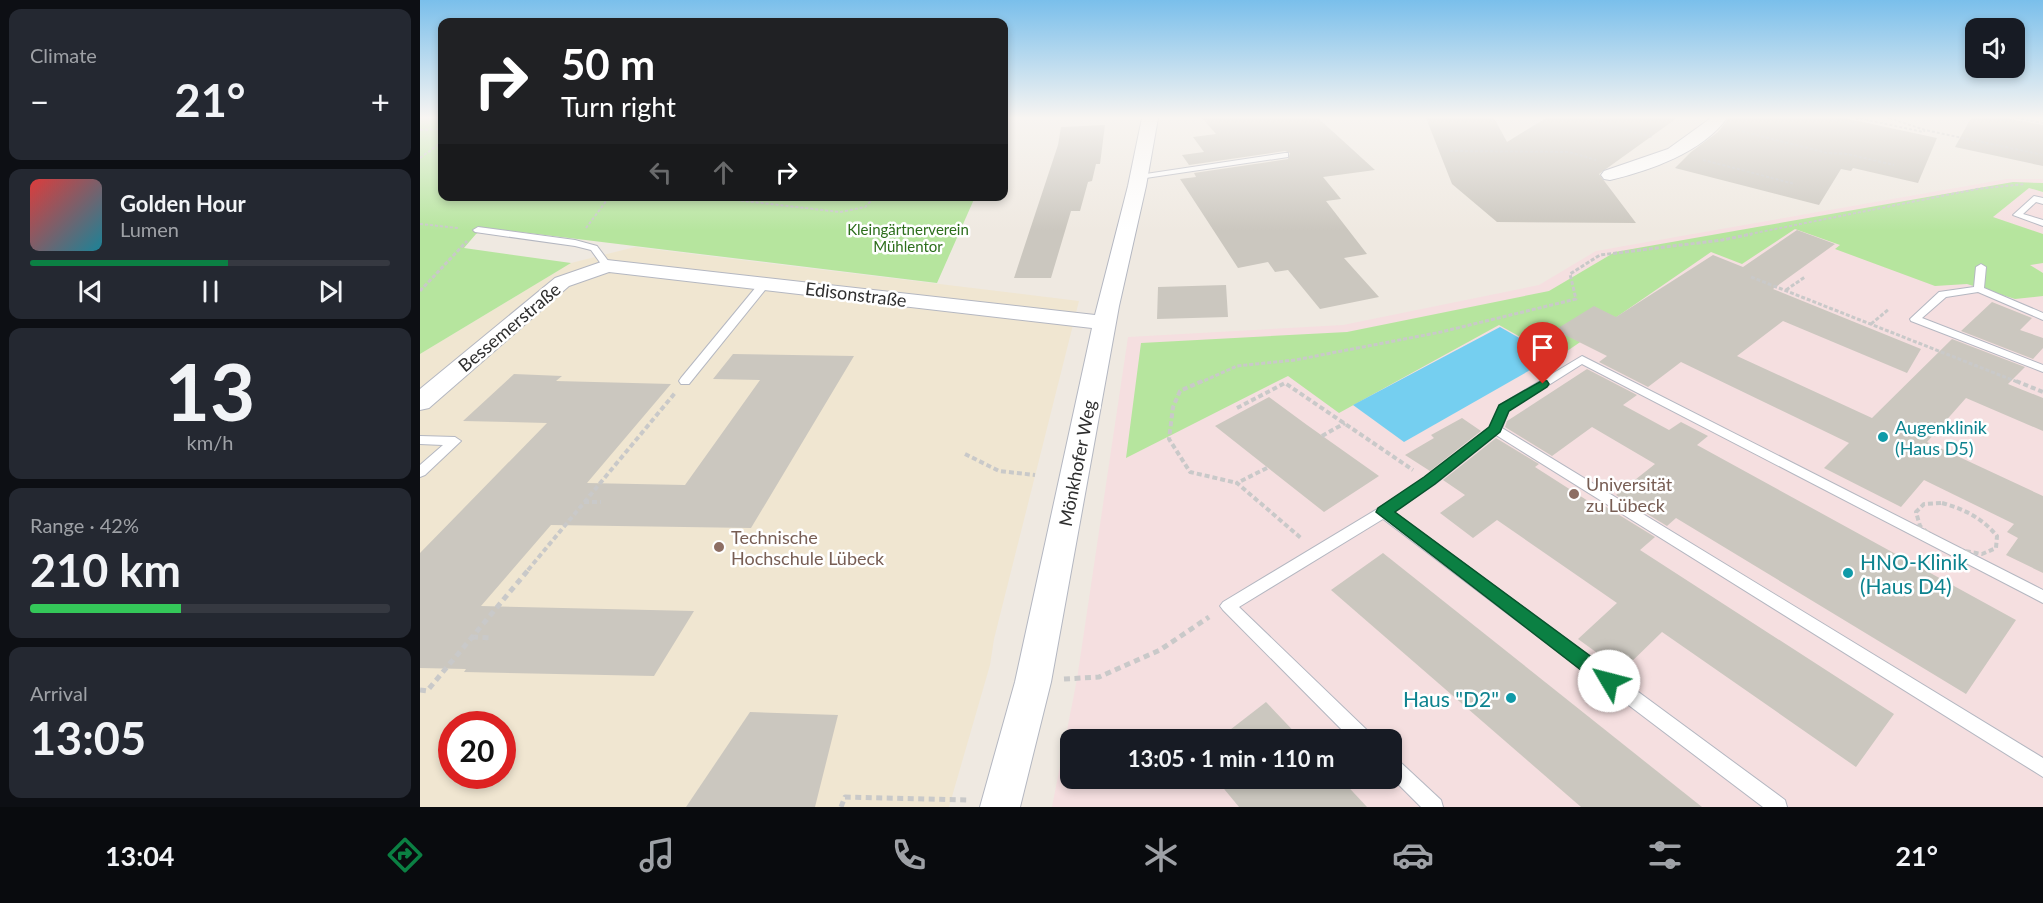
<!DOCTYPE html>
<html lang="en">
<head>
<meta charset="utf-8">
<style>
  :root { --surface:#171b24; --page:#242831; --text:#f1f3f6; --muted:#9ea1a6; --line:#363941; --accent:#0b8043 }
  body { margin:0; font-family:Lato,sans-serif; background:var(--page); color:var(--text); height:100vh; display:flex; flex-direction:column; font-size:22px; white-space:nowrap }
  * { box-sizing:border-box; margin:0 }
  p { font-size:20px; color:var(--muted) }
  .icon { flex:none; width:33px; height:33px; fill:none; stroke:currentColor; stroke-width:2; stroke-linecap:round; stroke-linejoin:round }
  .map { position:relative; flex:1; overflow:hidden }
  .details { display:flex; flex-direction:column; gap:9px; padding:9px; background:#0d0f14; width:420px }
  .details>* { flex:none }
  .top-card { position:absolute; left:18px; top:18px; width:570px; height:183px; border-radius:12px; box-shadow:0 3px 9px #0003; background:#202124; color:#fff; overflow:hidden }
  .tools { position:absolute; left:1545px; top:18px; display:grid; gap:12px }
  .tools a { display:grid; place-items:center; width:60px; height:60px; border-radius:12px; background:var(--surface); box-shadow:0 3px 9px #0003; font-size:30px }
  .speed { position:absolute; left:18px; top:711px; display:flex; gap:12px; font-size:30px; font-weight:700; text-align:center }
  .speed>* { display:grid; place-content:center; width:78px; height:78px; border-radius:50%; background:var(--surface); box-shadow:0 3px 9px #0003; line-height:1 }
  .speed .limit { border:9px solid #d22; background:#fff; color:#111 }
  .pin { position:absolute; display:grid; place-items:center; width:51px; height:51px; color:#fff; margin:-62px -26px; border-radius:50% 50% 50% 0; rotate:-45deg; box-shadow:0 0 6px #0007 }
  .pin .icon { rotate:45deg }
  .me { position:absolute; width:66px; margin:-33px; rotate:307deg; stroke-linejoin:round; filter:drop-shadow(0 0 4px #0008) }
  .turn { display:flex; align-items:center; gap:21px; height:126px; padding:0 24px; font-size:27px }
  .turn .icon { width:78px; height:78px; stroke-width:2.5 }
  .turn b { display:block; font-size:42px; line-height:51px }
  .lanes { display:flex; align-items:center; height:57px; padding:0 24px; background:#0003; justify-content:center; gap:30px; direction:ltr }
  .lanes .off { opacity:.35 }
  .big { font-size:45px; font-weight:700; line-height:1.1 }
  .details .card { flex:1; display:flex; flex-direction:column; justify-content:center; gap:9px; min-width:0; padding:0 21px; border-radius:12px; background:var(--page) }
  .details .dial { align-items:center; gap:0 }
  .dial b { font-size:78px; line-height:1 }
  .song { display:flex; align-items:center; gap:18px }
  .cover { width:72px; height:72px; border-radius:9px; background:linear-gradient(135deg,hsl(0 70% 55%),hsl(190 70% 35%)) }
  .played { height:6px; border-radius:3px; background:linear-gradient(90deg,var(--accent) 55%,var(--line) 55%) }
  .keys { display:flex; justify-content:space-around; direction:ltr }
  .heat { display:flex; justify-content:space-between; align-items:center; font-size:33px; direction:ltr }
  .charge { height:9px; border-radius:4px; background:linear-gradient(90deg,#34c759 42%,var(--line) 0) }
  .trip { position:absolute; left:640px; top:729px; width:342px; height:60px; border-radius:12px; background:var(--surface); box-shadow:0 3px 9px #0003; font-weight:700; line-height:60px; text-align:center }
  .tabs { display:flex; height:96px; justify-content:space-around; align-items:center; background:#090b0e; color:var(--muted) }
  .tabs .icon { width:42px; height:42px }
  .tabs .on { color:var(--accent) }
  .tabs b { font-size:27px; color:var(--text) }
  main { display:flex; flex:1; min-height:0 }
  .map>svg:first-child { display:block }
  .education { fill:#f0e6d1; fill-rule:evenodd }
  .medical { fill:#f5dfe0; fill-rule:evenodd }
  .green { fill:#b6e59e }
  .water { fill:#75cff0 }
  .building { fill:#cbc7bf }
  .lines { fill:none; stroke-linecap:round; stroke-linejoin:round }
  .lane-casing { stroke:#b4b7c1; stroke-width:2 }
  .street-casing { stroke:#b4b7c1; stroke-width:2 }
  .path-far3 { stroke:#c9c9c9; stroke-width:2; stroke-dasharray:3 2; stroke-linecap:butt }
  .path-far2 { stroke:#c9c9c9; stroke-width:3; stroke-dasharray:4 2; stroke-linecap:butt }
  .path-far1 { stroke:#c9c9c9; stroke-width:4; stroke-dasharray:5 3; stroke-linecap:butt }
  .path { stroke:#c9c9c9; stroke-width:5; stroke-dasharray:6 4.5; stroke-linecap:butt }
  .lane { fill:#fff; fill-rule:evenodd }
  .street { fill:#fff; fill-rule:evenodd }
  .route { fill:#0b8043; stroke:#07532c; stroke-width:1.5 }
  .culture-dot { fill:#0f9aa8; stroke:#fff; stroke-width:2 }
  .education-dot { fill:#8d6e63; stroke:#fff; stroke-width:2 }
  .labels { text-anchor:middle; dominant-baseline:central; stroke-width:5; stroke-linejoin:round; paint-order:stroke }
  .far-park-label { font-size:15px; fill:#2c6e1b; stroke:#fff }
  .street-label { font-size:18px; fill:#2e2e2e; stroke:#fff }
  .culture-label { font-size:18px; fill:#0d838f; stroke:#fff; text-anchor:start }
  .education-label { font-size:18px; fill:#785e54; stroke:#fff; text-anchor:start }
  .near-culture-label { font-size:21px; fill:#0d838f; stroke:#fff; text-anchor:start }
</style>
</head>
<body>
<main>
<section class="details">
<div class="card"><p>Climate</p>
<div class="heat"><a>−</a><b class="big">21°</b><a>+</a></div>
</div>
<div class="card">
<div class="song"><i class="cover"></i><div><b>Golden Hour</b><p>Lumen</p></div></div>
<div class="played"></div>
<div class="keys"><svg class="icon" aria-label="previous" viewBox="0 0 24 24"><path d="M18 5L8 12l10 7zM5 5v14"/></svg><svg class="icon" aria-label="pause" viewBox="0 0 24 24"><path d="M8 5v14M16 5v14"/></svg><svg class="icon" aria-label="next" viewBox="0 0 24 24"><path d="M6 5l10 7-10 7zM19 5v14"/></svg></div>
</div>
<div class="card dial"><b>13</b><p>km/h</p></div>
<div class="card"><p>Range · 42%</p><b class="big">210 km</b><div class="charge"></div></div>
<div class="card"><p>Arrival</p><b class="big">13:05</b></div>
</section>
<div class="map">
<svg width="1623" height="807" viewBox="0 0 1623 807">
  <rect width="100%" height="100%" fill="#efe9e1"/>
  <!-- education -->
  <path class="education" d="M215 247 659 301 574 639 570 665 529 807H0V354L151 263ZM32 724H82V776H32Z"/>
  <!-- medical -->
  <path class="medical" d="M1587 179H1623V807H632L657 679 708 337 923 325 1119 285 1176 251ZM651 740H972V778H651Z"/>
  <!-- green -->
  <g class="green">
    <polygon points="0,118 22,118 22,196 555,197 517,283 67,228 56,234 44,248 151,263 0,354"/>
    <polygon points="1593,182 1623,183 1623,192 1609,188 1573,217 1623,234 1623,263 1610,265 1623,273 1623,296 1595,299 1547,284 1515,286 1415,249 1420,245 1375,229 1322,264 1291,252 1137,358 1079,325 919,413 868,376 706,458 721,343 927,332 1129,291 1195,252"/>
  </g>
  <!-- water -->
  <polygon class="water" points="1080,327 1133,357 984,442 933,405"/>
  <!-- building -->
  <g class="building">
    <polygon points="782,118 898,118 955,170 903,177 921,199 906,201 947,254 924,258 959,297 900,309 868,270 855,272 848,262 818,268 760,179 776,177 774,173 868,159 870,153 865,151 769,165 762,155 784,152 773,137 796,134"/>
    <polygon points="1006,118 1074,118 1087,142 1126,118 1257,118 1179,174 1216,223 1077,222 1032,184"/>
    <polygon points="1309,118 1424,118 1517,138 1498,183 1433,168 1431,171 1421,169 1399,205 1255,168 1271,152 1298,132"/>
    <polygon points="1551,118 1585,118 1623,125 1623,166 1535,147"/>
    <polygon points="685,125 680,164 676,164 672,181 668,182 660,211 651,211 631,278 594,278 638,145 641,127"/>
    <polygon points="1377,230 1415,244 1353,289 1501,349 1487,373 1363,321 1317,356 1452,418 1532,339 1605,367 1588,384 1623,398 1623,431 1546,398 1507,442 1623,496 1623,573 1586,555 1598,538 1587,532 1594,524 1504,480 1481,507 1404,468 1429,443 1261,362 1228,387 1179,362 1187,356 1135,330 1174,306 1196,317 1293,255 1323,267"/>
    <polygon points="806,285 808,317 737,319 738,287"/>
    <polygon points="1572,302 1612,318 1600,330 1623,338 1623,348 1613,359 1541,331"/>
    <polygon points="313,354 434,356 331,528 131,525 61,606 274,611 234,676 44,672 46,669 0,668 0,553 127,423 43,421 94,374 142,376 136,381 251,384 167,483 265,485 340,380 293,379"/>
    <polygon points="1167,369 1217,395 1203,405 1249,430 1261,422 1288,436 1277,445 1596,620 1546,694 1256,518 1247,526 1196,495 1235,464 1172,427 1132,456 1085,427 1087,421"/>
    <polygon points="849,397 887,425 959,476 904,512 795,426"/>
    <polygon points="1042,418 1061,431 1010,471 985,455 1014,438 1011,435"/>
    <polygon points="1076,438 1119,464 1115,467 1179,508 1183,505 1235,537 1220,550 1474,714 1436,767 1242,632 1202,671 1158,639 1197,603 1077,520 1053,538 1020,513 1045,495 1023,480"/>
    <polygon points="963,553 1282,807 1161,807 911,590"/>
    <polygon points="846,702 882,740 797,740"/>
    <polygon points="330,712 418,715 395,807 266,807"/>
    <polygon points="795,778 920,778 947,807 819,807"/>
  </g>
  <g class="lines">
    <defs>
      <g id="lane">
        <polygon points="865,153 868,153 868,157 719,179 715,177 719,175"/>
        <polygon points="1614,196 1623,198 1623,204 1616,202 1603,214 1623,220 1623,226 1593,215"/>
        <polygon points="58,227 155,240 177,246 192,266 187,269 184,268 171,250 155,246 55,232 53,230"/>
        <polygon points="1561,264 1566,267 1564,288 1623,313 1623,320 1558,292 1526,297 1502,318 1623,365 1623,372 1491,321 1490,319 1519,292 1554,287 1556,267"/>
        <polygon points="345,280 350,283 349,285 269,384 261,384 259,381 261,378 341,281"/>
        <polygon points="1162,356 1623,590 1623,603 1162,364 1089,410 1082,428 1623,758 1623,777 1076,435 1015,484 974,512 1365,800 1367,807 1343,807 963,519 819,607 951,734 954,740 932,740 803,610 800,606 803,602 959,508 1005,478 1070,427 1080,405"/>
        <polygon points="0,436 35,437 41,441 5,475 0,477 0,465 23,445 0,444"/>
        <polygon points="972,757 978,760 1021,800 1023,807 1001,807 972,778"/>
      </g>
      <g id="street">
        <polygon points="722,118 738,118 726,186 699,306 631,682 600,807 560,807 595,682 672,328 189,272 149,286 9,408 0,410 0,389 135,278 187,260 675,315 708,186"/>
        <path d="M1291 118H1307C1283 152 1229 171 1190 180L1184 179 1181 175 1184 171 1248 149Z"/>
      </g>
    </defs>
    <!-- lane casing -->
    <use href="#lane" class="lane-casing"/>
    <!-- street casing -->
    <use href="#street" class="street-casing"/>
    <!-- path-far3 -->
    <g class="path-far3">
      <polyline points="1161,118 1232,137"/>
      <polyline points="1404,118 1434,124 1438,118 1503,132 1505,130"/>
      <polyline points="1469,118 1505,130 1623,155"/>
      <polyline points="1596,118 1623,123"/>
      <polyline points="0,130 22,129"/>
      <polyline points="1317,130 1407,153 1427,154 1474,165"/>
      <polyline points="1030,151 1149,152 1176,160"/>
      <polyline points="0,158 22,142"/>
      <polyline points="1283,160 1375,184"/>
      <polyline points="281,196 420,212 445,207 456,196"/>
      <polyline points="0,224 38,228"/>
      <polyline points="166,228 190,196"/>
      <polyline points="1325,235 1557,189 1605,184"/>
    </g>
    <!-- path-far2 -->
    <g class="path-far2">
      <polyline points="1331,277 1600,383"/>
      <polyline points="1366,290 1385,277"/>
      <polyline points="0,291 47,241"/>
      <polyline points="1451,324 1469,309"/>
      <polyline points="779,383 817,366 875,360 1021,332 1156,299 1150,274 1180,255 1302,240 1332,234"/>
    </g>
    <!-- path-far1 -->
    <g class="path-far1">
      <polyline points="782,381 760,391 753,407 749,439 770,472 817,483"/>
      <polyline points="1596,381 1623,392"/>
      <polyline points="817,408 865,383 993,470"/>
      <polyline points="902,436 925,423"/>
      <polyline points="545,454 579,471 615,475"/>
      <polyline points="847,468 817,483 881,538"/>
      <polyline points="164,502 181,502"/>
      <path d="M1522 503C1544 509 1562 518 1577 536L1576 548 1562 554 1539 550 1516 540 1500 526 1496 512 1504 504Z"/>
      <polyline points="108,570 255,393"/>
    </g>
    <!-- path -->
    <g class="path">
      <polyline points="52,637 71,638"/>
      <polyline points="644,679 679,677 740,650 789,617"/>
      <polyline points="0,690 7,691 109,569"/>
      <polyline points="421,807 425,797 548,800"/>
    </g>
    <!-- lane -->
    <use href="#lane" class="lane"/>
    <!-- street -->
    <use href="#street" class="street"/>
  </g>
  <!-- sky -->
  <linearGradient id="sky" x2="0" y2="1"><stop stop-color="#7abfeb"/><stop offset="0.51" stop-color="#f8f5f2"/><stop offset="1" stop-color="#f8f5f2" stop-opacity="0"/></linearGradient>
  <rect width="1623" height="231" fill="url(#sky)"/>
  <!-- route -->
  <polygon class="route" points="1123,380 1127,381 1129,384 1127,387 1089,411 1080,432 1015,484 975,512 1196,675 1199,681 1196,687 1189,689 1183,687 956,512 958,508 1004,477 1069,427 1079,405"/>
  <!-- markers -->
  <g class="culture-dot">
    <circle cx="1463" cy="437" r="6"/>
    <circle cx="1428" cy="573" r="6"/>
    <circle cx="1091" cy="698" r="6"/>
  </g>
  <g class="education-dot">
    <circle cx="1154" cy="494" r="6"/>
    <circle cx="299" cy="547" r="6"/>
  </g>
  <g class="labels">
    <!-- far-park labels -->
    <g class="far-park-label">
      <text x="488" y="229">Kleingärtnerverein<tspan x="488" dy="17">Mühlentor</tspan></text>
    </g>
    <!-- street labels -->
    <g class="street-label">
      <text transform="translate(436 294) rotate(7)">Edisonstraße</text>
      <text transform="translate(89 327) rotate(-40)">Bessemerstraße</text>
      <text transform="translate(657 463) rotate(-79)">Mönkhofer Weg</text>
    </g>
    <!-- culture labels -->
    <g class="culture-label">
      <text x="1475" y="427">Augenklinik<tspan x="1475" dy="21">(Haus D5)</tspan></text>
    </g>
    <!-- education labels -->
    <g class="education-label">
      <text x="1166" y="484">Universität<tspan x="1166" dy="21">zu Lübeck</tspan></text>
      <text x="311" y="537">Technische<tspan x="311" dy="21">Hochschule Lübeck</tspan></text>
    </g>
    <!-- near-culture labels -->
    <g class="near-culture-label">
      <text x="1440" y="561">HNO-Klinik<tspan x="1440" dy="24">(Haus D4)</tspan></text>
      <text x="1079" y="698" text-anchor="end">Haus "D2"</text>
    </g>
  </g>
</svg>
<div class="tools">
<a><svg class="icon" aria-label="sound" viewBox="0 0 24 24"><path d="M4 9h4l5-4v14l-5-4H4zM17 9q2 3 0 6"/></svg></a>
</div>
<div class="speed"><div class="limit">20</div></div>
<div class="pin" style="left:1123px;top:384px;background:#d93025"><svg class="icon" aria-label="arrive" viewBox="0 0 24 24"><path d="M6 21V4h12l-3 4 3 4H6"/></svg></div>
<svg class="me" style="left:1189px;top:681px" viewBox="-20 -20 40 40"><circle r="19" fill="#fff"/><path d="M0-13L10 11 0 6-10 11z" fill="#0b8043"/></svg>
<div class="trip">13:05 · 1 min · 110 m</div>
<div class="top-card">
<div class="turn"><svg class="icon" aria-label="right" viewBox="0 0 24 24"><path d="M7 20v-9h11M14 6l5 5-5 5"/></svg><div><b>50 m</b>Turn right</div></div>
<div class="lanes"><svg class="icon off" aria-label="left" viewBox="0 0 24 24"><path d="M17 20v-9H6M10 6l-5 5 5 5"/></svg><svg class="icon off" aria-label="ahead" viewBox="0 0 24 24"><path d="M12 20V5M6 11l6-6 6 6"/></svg><svg class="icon" aria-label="right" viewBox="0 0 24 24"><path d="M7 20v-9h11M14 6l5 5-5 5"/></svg></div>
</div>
</div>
</main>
<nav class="tabs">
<b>13:04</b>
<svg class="icon on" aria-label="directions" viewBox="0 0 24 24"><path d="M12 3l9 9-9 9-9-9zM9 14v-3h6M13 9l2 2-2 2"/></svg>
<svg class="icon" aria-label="music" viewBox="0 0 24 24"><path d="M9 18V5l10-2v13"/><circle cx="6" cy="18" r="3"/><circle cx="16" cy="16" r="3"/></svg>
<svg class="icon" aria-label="phone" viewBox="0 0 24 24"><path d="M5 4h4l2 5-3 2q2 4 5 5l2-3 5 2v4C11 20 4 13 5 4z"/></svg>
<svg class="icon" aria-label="climate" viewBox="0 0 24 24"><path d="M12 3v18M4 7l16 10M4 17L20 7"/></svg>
<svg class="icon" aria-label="car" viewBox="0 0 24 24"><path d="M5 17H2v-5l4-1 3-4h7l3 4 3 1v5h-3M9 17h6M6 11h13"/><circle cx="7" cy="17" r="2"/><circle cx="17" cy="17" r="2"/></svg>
<svg class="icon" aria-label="filters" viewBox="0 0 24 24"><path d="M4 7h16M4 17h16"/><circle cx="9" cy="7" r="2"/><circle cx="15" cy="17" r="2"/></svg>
<b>21°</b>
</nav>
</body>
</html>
